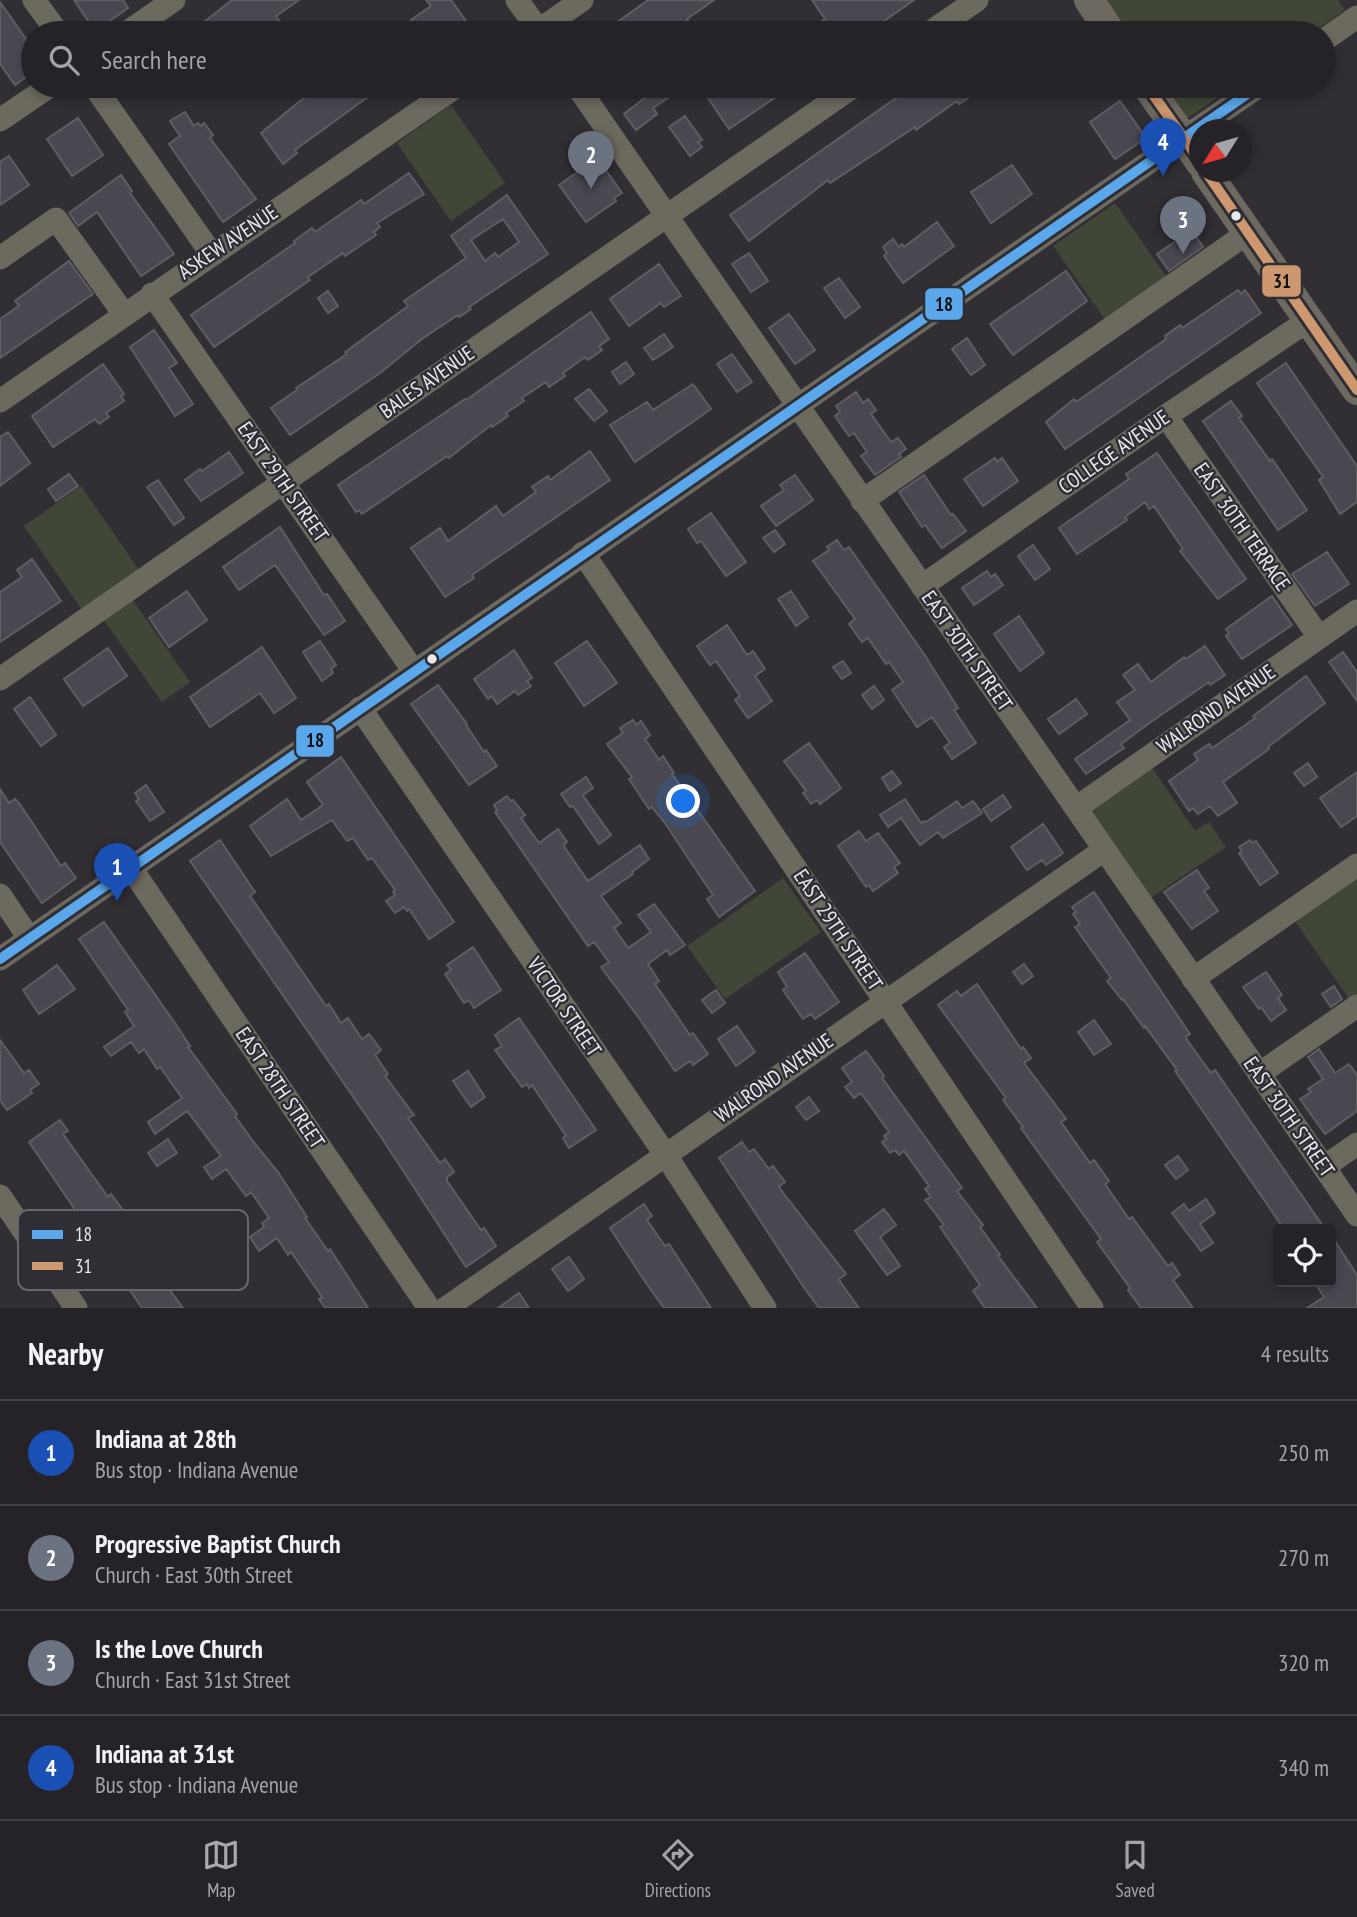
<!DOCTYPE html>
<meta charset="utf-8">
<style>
:root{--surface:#252327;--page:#2d2b2f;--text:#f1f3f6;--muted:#a3a4a7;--line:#424044;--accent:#a9a8ad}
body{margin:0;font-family:"PT Sans Narrow",sans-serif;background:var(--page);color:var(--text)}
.controls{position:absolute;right:21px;bottom:21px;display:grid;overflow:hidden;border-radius:7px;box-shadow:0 4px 10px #0003}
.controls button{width:63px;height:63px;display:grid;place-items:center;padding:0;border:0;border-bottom:2px solid var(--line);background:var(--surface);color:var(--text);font:35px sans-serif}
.compass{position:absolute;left:1189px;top:119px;width:63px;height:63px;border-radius:50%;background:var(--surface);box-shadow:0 4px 10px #0003;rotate:233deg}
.you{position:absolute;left:684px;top:802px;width:24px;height:24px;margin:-18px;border:5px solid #fff;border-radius:50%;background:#1a73e8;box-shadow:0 0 0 10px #1a73e833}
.badge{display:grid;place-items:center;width:46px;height:46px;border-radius:50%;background:var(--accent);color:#fff;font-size:23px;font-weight:700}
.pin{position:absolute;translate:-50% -58px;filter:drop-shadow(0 2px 4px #0008)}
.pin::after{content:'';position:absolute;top:37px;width:24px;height:21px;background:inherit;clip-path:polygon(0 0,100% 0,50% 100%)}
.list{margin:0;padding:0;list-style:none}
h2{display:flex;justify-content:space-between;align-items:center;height:91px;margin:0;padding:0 28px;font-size:30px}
h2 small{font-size:23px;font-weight:400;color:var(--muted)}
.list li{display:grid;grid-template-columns:46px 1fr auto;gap:21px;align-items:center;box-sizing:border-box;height:105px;padding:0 28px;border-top:2px solid var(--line)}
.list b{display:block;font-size:26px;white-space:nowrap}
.list p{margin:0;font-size:23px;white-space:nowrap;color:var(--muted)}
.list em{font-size:23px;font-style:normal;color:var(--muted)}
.icon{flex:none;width:38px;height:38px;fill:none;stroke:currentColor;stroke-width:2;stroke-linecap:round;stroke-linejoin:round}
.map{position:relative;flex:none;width:1357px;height:1308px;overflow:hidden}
.search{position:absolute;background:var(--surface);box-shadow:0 4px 10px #0003;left:21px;right:21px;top:21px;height:77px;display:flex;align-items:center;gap:18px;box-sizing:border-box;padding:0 24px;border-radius:38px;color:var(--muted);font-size:26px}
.sheet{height:511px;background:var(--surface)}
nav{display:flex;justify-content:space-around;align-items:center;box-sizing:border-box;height:98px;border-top:2px solid var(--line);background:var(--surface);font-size:19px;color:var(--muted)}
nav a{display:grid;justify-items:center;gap:4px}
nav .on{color:var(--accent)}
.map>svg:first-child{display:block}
.green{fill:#404738}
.building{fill:#494750;stroke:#5f5d61;stroke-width:2;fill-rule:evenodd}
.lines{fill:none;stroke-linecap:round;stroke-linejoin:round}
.minor{stroke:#6c695f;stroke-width:23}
.major{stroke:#6d6960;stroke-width:30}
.bus-1-casing{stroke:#302e35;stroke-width:16}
.bus-2-casing{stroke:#302e35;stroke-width:16}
.bus-1{stroke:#5aa8eb;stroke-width:10}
.bus-2{stroke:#cd976f;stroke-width:10}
.bus-dot{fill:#eae9ee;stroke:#302e35;stroke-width:2.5}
.labels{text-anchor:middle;stroke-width:5;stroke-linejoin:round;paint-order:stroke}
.street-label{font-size:21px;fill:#eae9ee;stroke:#302e35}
.key{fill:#302e35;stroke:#68666c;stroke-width:2}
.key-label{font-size:19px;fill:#eae9ee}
.line-badge{stroke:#302e35;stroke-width:2.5}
.pale-badge-label{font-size:19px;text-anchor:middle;font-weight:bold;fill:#111}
</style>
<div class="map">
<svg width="1357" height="1308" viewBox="0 0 1357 1308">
<rect width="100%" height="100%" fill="#312f34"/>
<!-- green -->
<path class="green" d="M1103,0H1338L1345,10L1312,33H1126Z
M1163,86H1235L1186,119Z
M451,105L505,183L451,221L397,143Z
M1115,203L1170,282L1109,325L1053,246Z
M81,486L139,570L82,610L24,526Z
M132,599L190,682L162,702L103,619Z
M1151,766L1195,831L1209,822L1226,847L1149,899L1091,814V807Z
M1357,876V1000L1352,1003L1294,920Z
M783,878L821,932L725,999L687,946Z"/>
<!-- building -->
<path class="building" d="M74,0H123L128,8L95,31Z
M232,0H299L276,16L281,23L267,33L260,25L248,33H190Z
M426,0H451L471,28L463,33H416L410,25L413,23L411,20L431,6Z
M648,0H714L687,19L689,22L672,33H602Z
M812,0H914L867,33H805L825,19Z
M0,2L33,49V72L15,85L0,64Z
M327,86H383L295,150L297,153L283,164L261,133L300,101L317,89L319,91Z
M660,86H669L674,94L653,108L657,114L636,130L624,114Z
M731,86H792L729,129L708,98Z
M913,86H968L974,94L959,104L957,101L916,130L915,127L830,183L828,180L749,241L730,215Z
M1120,101L1146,138L1115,159L1090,122Z
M185,112L194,126L198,123L201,126L204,123L213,135L210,138L256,199L223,222L169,144L180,136L170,121Z
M685,116L702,140L698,142L702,147L690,156L669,127Z
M78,118L103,155L72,176L47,139Z
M9,156L29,185L0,205V162Z
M597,158L622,193L614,198L616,201L586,222L559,185Z
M1012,165L1032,194L991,223L971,192Z
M409,173L424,194L377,223L380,227L374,232L376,235L345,256L343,253L308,277L310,280L214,347L191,315L295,243L294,241L312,228L315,232L361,200L364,204Z
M121,175L132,191L130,193L174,254L141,276L97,212L78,226L69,213Z
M507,195L548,254L469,307L471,309L459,317L458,315L422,339L380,373L290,435L271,408L297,390L296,388L347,354L345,352L408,306L404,301L466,258L451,236ZM503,219L519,242L498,257L495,253L485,261L471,240Z
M937,222L954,246L903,283L884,256L887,253L883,247L893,239L899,247L902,244L904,247Z
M1192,230L1203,247L1169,271L1157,254Z
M749,253L768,281L751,292L732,264Z
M69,261L93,294L0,358V319L19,306L15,301Z
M659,264L681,296L664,307L661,303L629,326L610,299Z
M1066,271L1087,301L1013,355L990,324Z
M839,278L860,307L845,318L824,288Z
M1238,290L1241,294L1245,290L1261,313L1065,449L1046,422L1074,399L1076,402L1166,339L1165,336L1180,325L1182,328Z
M328,291L338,306L328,313L318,298Z
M591,312L609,339L599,346L602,350L588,360L585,357L563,373L565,376L549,387L546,382L522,398L524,401L506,413L508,416L492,427L491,425L449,458L447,456L362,514L359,510L356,512L338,485L465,399L466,400Z
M789,314L815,350L795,364L769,328Z
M154,330L177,363L169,368L193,404L175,416L130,347Z
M664,334L673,347L653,360L644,348Z
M967,338L985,365L971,375L952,349Z
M732,354L752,382L737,392L717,364Z
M626,362L634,374L620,384L612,372Z
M1286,363L1357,466V502L1340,514L1319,480L1323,477L1257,383Z
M103,364L124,394L121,396L124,401L106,413L109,417L99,424L95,419L53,447L32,416Z
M693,384L711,409L635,462L610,425L647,402L653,410Z
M589,389L607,411L594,421L575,399Z
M856,392L863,403L868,399L876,410L871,414L891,442L898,438L906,449L899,454L901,457L875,475L861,456L867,452L854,433L849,436L835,416L840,412L836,406Z
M1231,401L1242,416L1239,418L1270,461L1272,459L1307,510L1278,530L1203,421Z
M8,432L30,463L0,486V437Z
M590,451L610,480L472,575L474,578L445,597L411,548L440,528L448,541L496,506L503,516L536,492L532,487L548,476L550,480Z
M229,452L243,473L201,501L185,480L200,469L202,471Z
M1157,453L1246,579L1218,599L1180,551L1183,549L1154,506L1149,509L1145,502L1125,517L1127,520L1077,554L1059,528L1129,479L1126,474Z
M995,458L997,462L1002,458L1018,481L983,506L964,479Z
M69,474L78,486L56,501L48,489Z
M795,475L813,500L776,526L761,506L784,490L780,485Z
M924,475L951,515L953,514L966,531L942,548L925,525L922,527L899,492Z
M158,480L184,518L174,525L147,487Z
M711,513L746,562L726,576L701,541L697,543L688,529Z
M280,527L324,595L327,594L345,621L324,635L275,565L239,590L223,567Z
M775,530L785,544L774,552L763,538Z
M837,540L844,550L849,547L924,654L958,708L954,710L976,743L952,759L944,747L950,743L932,717L917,727L892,690L903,682L889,662L886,664L868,638L862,642L849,624L855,619L813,561L829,550L827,547Z
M1033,545L1050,569L1035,580L1018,556Z
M1327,552L1349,584L1315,606L1292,574Z
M32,559L61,601L0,642V592L22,577L17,570Z
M987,571L991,577L995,574L1003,585L974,605L962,588Z
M187,591L207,620L169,647L149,618Z
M791,591L808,617L796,626L778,599Z
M1272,596L1292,625L1242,659L1226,636L1229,634L1226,629Z
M1019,616L1044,653L1020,671L994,634Z
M727,625L747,655L753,651L765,669L755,676L772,701L748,718L735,700L740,696L716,661L710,665L697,646Z
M320,641L336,665L331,669L333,673L322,681L303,652Z
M587,641L617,683L584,706L555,663Z
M1205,646L1225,675L1210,685L1209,682L1155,719L1121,744L1124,748L1086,774L1075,759L1130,720L1117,702L1135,690L1123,675L1138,664L1151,682L1184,657L1186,659Z
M262,647L296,698L274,713L260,693L210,727L190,697Z
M108,648L127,676L83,706L64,679Z
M514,650L532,678L527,681L531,686L518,695L515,691L497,704L492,696L488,699L474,679Z
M1343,652L1357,672V701L1329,662Z
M843,661L851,673L842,679L833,667Z
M1306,676L1325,703L1268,747L1269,749L1223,782L1237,803L1218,816L1210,806L1198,814L1193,808L1189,811L1169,781L1198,760L1194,754L1209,744L1212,748L1241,728L1255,718L1253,716Z
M438,685L467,724L466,725L484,752L486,750L497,766L469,785L411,704Z
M874,686L884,700L872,709L862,695Z
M30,697L56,735L41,746L14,709Z
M1076,699L1087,714L1059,734L1048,719Z
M633,720L636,725L641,721L650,735L645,739L659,760L663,756L674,773L672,774L755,891L719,917L707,899L713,895L692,864L667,826L652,807L649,809L629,779L632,777L607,744L623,733L620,728Z
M809,743L841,788L820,804L817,800L811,804L803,793L806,791L784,761Z
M341,757L454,922L429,939L409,909L407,911L404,907L395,913L386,901L395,895L393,892L395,890L372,858L368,860L353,838L347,841L332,820L271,856L250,826L287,799L301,820L323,805L307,782Z
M1308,763L1317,777L1304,786L1294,773Z
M892,771L901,783L890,791L882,778Z
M1357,772V816L1341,827L1320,798Z
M586,777L593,788L583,795L584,797L611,835L599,844L573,806L570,807L561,794Z
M146,785L164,812L150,821L136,801L139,799L135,793Z
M0,789L9,803L15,799L19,803L61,866L65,863L76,878L42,903L0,842Z
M1003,795L1011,807L991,821L983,809Z
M507,796L511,801L513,800L525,815L521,818L539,843L558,829L567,842L564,844L565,848L588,881L640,845L649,859L632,872L633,874L601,896L621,923L614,928L628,948L651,932L638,915L654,904L685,945L670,955L667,950L648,964L659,981L655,984L690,1035L693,1033L708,1054L693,1065L690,1061L675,1071L639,1018L601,967L609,962L594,942L588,946L495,812L497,810L494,805Z
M905,799L921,823L925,821L926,822L957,801L962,808L973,801L982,813L943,838L938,832L920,845L901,818L888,827L880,815Z
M1043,824L1063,853L1046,865L1042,860L1027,870L1011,847Z
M859,831L866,841L878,833L900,863L894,867L898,873L873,891L869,885L866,887L838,846Z
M220,840L255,892L250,896L326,1006L329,1004L341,1023L348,1018L362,1039L369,1034L381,1050L375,1055L388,1074L385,1076L414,1115L408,1118L440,1163L445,1159L454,1172L447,1177V1181L481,1230L484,1228L496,1246L466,1267L381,1137L190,861Z
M1250,840L1252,843L1256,841L1278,873L1260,885L1239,853L1242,851L1239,847Z
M1197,870L1209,888L1204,891L1218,911L1192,929L1164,892Z
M1094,892L1190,1034L1186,1036L1187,1040L1211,1073L1215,1070L1325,1229H1284L1175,1071L1177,1070L1145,1026L1144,1028L1123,999L1122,1000L1107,981L1111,978L1075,927L1080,924L1073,914L1076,912L1072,907Z
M104,922L177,1026L190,1046L188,1047L237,1114L235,1116L252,1140L278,1172L307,1217L305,1218L328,1251L330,1249L368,1308H325L319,1299L322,1297L291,1252L288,1255L277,1238L259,1251L250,1237L264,1227L262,1223L269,1218L251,1192L246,1196L226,1169L212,1179L204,1167L221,1156L187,1111L155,1134L148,1122L182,1098L160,1067L157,1069L144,1049L139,1053L131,1042L111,1056L104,1047L134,1026L125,1012L128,1010L79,939Z
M473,947L501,990L474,1008L469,1000L464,1003L445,974L451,970L447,965Z
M805,953L839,1002L815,1019L811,1014L803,1019L783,990L787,987L778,972Z
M1024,964L1033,976L1022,984L1013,972Z
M57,965L75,989L39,1014L23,990Z
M1266,972L1282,995L1278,998L1286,1010L1271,1021L1261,1007L1259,1009L1243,987Z
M977,984L1021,1049L1023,1047L1031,1058L1024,1063L1066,1119L1061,1122L1090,1163L1094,1160L1109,1181L1105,1184L1129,1219L1132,1217L1168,1266L1172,1263L1180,1275L1173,1280L1193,1308H1141L1128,1290L1130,1288L1097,1242L1101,1239L1021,1128L1023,1127L1003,1100L1006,1098L938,1005L957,991L961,996Z
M1334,986L1342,999L1331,1007L1322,994Z
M716,990L725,1003L712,1013L702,1000Z
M519,1018L596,1130L569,1148L563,1138L566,1136L532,1085L529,1088L527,1084L522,1087L495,1050L502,1046L495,1035Z
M1094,1020L1111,1044L1094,1055L1078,1032Z
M737,1026L755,1052L736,1066L718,1039Z
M0,1040L24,1073L29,1070L39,1084L30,1090L32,1093L7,1110L0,1100Z
M1319,1049L1335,1073L1349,1064L1357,1075V1111L1325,1134L1300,1099L1311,1092L1308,1089L1323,1079L1308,1057Z
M866,1051L884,1076L882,1078L962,1188L957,1191L983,1225L980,1227L1000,1255L998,1256L1037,1308H985L973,1291L980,1285L940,1227L944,1225L925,1200L931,1197L925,1189L929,1186L904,1151L899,1155L895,1150L890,1153L882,1142L887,1139L884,1136L889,1132L861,1093L854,1098L845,1087L852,1082L842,1068Z
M468,1071L485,1097L471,1107L453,1081Z
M809,1097L819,1111L806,1120L796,1107Z
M60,1120L68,1131L63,1134L108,1197L111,1194L123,1210L118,1213L153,1259L149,1262L183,1308H142L29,1142Z
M168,1139L177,1153L157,1166L148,1153Z
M742,1142L749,1152L754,1149L769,1169L773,1166L785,1182L779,1186L781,1190L846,1274L839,1279L841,1283L859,1308H819L805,1289L719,1158Z
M1178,1156L1188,1170L1176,1179L1165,1165Z
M1206,1199L1215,1213L1200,1224L1213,1243L1201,1251L1172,1213L1184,1204L1189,1211Z
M644,1204L652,1216L647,1220L665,1246L669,1244L711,1308H664L646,1283L610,1228Z
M884,1209L896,1225L880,1237L900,1266L887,1275L855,1231Z
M1331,1235L1357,1275V1308H1307L1324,1297L1314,1282H1331Z
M569,1257L584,1279L568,1291L552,1269Z
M519,1293L529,1308H498Z"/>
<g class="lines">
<!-- minor -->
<path class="minor" d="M34,0L58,33
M517,0L541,33
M126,33L174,0
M535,33L582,0
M929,33L977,0
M1324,40L1357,17
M94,86L211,253
M577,86L1357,1215
M0,120L50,86
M0,258L56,219L124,314
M152,294L413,670
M0,401L457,86
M1166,416L1319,637
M862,501L1249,232
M583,553L1092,1308
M922,586L1166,416L1309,320
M0,679L854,86
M360,708L665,1154L765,1308
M1076,808L1357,611
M131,868L429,1308
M0,895L29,938
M0,959L1259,86
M1193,979L1357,865
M1259,1074L1357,1006
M1324,1167L1357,1144
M0,1196L76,1308
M446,1308L1104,850"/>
<!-- major -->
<path class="major" d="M1089,0L1111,33
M1147,86L1200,162
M1206,172L1357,390"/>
<!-- bus-1 casing -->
<g class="bus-1-casing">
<path id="bus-1" d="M0,959L1259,86"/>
</g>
<!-- bus-2 casing -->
<g class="bus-2-casing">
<path id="bus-2" d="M1147,86L1200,161
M1206,172L1357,390"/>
</g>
<!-- bus-1 -->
<use href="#bus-1" class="bus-1"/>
<!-- bus-2 -->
<use href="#bus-2" class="bus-2"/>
</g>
<!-- markers -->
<g class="bus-dot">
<circle cx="1236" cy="216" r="6"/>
<circle cx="432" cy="659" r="6"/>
</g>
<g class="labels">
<!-- street labels -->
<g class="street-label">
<text transform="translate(228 242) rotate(-34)" y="7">ASKEW AVENUE</text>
<text transform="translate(427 382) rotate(-35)" y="7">BALES AVENUE</text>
<text transform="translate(1114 452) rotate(-35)" y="7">COLLEGE AVENUE</text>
<text transform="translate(283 482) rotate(55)" y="7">EAST 29TH STREET</text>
<text transform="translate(1242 527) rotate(55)" y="7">EAST 30TH TERRACE</text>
<text transform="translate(967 651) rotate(55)" y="7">EAST 30TH STREET</text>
<text transform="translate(1216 709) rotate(-35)" y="7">WALROND AVENUE</text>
<text transform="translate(838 930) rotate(56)" y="7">EAST 29TH STREET</text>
<text transform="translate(564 1007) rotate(56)" y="7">VICTOR STREET</text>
<text transform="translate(774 1078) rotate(-35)" y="7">WALROND AVENUE</text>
<text transform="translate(280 1088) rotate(56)" y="7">EAST 28TH STREET</text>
<text transform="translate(1289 1117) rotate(55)" y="7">EAST 30TH STREET</text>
</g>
</g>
<!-- legend -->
<rect x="18" y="1210" width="230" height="80" rx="10" class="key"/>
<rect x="32" y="1230" width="31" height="9" fill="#5aa8eb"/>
<rect x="32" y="1262" width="31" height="8" fill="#cd976f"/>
<g class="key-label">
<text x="75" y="1241">18</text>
<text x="75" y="1273">31</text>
</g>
<g class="line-badge">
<rect x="1261" y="264" width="41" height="34" rx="7" fill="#cd976f"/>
<rect x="924" y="287" width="40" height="34" rx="7" fill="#5aa8eb"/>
<rect x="295" y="724" width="40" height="34" rx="7" fill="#5aa8eb"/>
</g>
<g class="pale-badge-label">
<text x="1282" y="288">31</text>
<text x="944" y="311">18</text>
<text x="315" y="747">18</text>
</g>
</svg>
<div class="controls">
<button><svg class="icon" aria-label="locate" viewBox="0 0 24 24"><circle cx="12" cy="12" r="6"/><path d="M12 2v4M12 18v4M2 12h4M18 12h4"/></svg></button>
</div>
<svg class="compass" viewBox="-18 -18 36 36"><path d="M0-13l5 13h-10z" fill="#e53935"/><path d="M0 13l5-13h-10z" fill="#a3a4a7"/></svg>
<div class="you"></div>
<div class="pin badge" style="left:117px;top:901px;background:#1a4fb4">1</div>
<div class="pin badge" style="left:591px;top:189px;background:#6b7280">2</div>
<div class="pin badge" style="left:1183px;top:254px;background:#6b7280">3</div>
<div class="pin badge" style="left:1163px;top:176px;background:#1a4fb4">4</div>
<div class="search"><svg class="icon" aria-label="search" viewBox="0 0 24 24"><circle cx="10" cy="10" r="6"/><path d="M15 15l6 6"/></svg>Search here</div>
</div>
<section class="sheet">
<h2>Nearby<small>4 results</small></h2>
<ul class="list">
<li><span class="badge" style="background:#1a4fb4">1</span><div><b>Indiana at 28th</b><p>Bus stop · Indiana Avenue</p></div><em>250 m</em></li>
<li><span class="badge" style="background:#6b7280">2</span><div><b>Progressive Baptist Church</b><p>Church · East 30th Street</p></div><em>270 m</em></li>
<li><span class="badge" style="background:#6b7280">3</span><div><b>Is the Love Church</b><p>Church · East 31st Street</p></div><em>320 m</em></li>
<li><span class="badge" style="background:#1a4fb4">4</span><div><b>Indiana at 31st</b><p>Bus stop · Indiana Avenue</p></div><em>340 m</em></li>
</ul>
</section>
<nav>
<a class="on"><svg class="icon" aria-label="map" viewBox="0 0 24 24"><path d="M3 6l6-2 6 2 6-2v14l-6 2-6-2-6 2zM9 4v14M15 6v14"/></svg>Map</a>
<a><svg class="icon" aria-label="directions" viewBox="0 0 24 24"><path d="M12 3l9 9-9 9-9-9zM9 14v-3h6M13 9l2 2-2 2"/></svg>Directions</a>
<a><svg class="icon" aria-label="saved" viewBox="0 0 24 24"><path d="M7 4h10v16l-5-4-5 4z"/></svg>Saved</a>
</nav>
